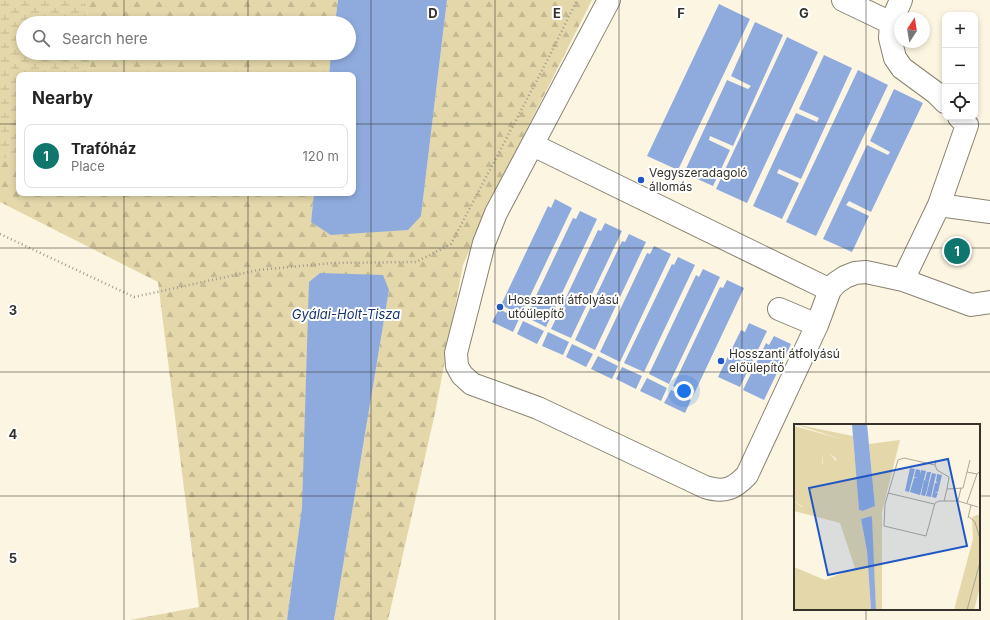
<!DOCTYPE html>
<meta charset="utf-8">
<style>
:root{--surface:#fff;--page:#f6f6f6;--text:#222;--muted:#767676;--line:#e0e0e0;--accent:#0f766e}
body{margin:0;font-family:Inter,sans-serif;background:var(--page);color:var(--text)}
.controls{position:absolute;right:12px;top:12px;display:grid;overflow:hidden;border-radius:8px;box-shadow:0 2px 6px #0003}
.controls button{width:36px;height:36px;display:grid;place-items:center;padding:0;border:0;border-bottom:1px solid var(--line);background:var(--surface);color:var(--text);font:20px sans-serif}
.compass{position:absolute;left:894px;top:12px;width:36px;height:36px;border-radius:50%;background:var(--surface);box-shadow:0 2px 6px #0003;rotate:12deg}
.you{position:absolute;left:684px;top:391px;width:14px;height:14px;margin:-10px;border:3px solid #fff;border-radius:50%;background:#1a73e8;box-shadow:0 0 0 6px #1a73e833}
.badge{display:grid;place-items:center;width:26px;height:26px;border-radius:50%;background:var(--accent);color:#fff;font-size:13px;font-weight:700}
.pin{position:absolute;translate:-50% -50%;border:2px solid #fff;box-shadow:0 1px 4px #0006}
.list{margin:0;padding:0;list-style:none}
h2{display:flex;justify-content:space-between;align-items:center;height:52px;margin:0;padding:0 16px;font-size:17px}
h2 small{font-size:13px;font-weight:400;color:var(--muted)}
.list li{display:grid;grid-template-columns:26px 1fr auto;gap:12px;align-items:center;box-sizing:border-box;height:64px;margin:0 8px 8px;padding:0 8px;border:1px solid var(--line);border-radius:8px}
.list b{display:block;font-size:15px;white-space:nowrap}
.list p{margin:0;font-size:13px;white-space:nowrap;color:var(--muted)}
.list em{font-size:13px;font-style:normal;color:var(--muted)}
.icon{flex:none;width:22px;height:22px;fill:none;stroke:currentColor;stroke-width:2;stroke-linecap:round;stroke-linejoin:round}
.map{position:relative;flex:none;width:990px;height:620px;overflow:hidden}
.search{position:absolute;background:var(--surface);box-shadow:0 2px 6px #0003;left:16px;top:16px;width:340px;height:44px;display:flex;align-items:center;gap:10px;box-sizing:border-box;padding:0 14px;border-radius:22px;color:var(--muted);font-size:15px}
.panel{position:absolute;background:var(--surface);box-shadow:0 2px 6px #0003;left:16px;top:72px;width:340px;height:124px;border-radius:8px}
.map>svg:first-child{display:block}
.forest{fill:url(#forest-firs)}
.wetland{fill:url(#wetland-marsh)}
.water{fill:#8fabde}
.lines{fill:none;stroke-linecap:round;stroke-linejoin:round}
.minor-casing{stroke:#888371;stroke-width:24}
.path{stroke:#a09c8e;stroke-width:2.5;stroke-dasharray:1 3;stroke-linecap:butt}
.minor{stroke:#fff;stroke-width:22}
.grid{fill:none;stroke:#34322a;stroke-width:1;stroke-opacity:0.55}
.poi-dot{fill:#2157c4;stroke:#fff;stroke-width:1.5}
.labels{text-anchor:middle;stroke-width:4;stroke-linejoin:round;paint-order:stroke}
.poi-label{font-size:12px;fill:#34322a;stroke:#fff;text-anchor:start}
.water-label{font-size:13px;font-style:italic;fill:#163572;stroke:#fff}
.inset-road{fill:none;stroke:#aba798;stroke-width:1}
.view{fill:#2157c4;fill-opacity:0.15;stroke:#2157c4;stroke-width:2}
.inset-edge{fill:none;stroke:#34322a;stroke-width:2}
.grid-label{font-size:13px;text-anchor:middle;font-weight:bold;fill:#34322a;stroke:#fff;stroke-width:4;stroke-linejoin:round;paint-order:stroke}
</style>
<div class="map">
<svg width="990" height="620" viewBox="0 0 990 620">
<defs>
<pattern id="forest-firs" width="22" height="20" patternUnits="userSpaceOnUse"><rect width="22" height="20" fill="#e4d7aa"/><path d="M5 1l3.5 6h-7zM16 11l3.5 6h-7z" fill="#c4b992"/></pattern>
<pattern id="wetland-marsh" width="20" height="14" patternUnits="userSpaceOnUse"><rect width="20" height="14" fill="#e4d7aa"/><path d="M1 5h8M5 5V1M11 12h8M15 12V8" fill="none" stroke="#c4b992"/></pattern>
</defs>
<rect width="100%" height="100%" fill="#fbf5e1"/>
<!-- forest -->
<path class="forest" d="M83,0H338L335,23H88L87,8Z
M447,0H592L497,188L463,265L435,413L388,620H334L389,290L302,507L287,620H130L199,607L158,282L0,202V158H19V193H314L311,222L421,216Z
M89,53H331L329,75H90Z"/>
<!-- wetland -->
<path class="wetland" d="M0,0H83L87,8L88,23H23V53H89L90,75H19V158H0Z"/>
<!-- water -->
<path class="water" d="M338,0H447L421,216L408,230L331,235L311,222L314,193H353V75H329L331,53H349V23H335Z
M719,4L750,19L678,170L647,156Z
M755,22L783,35L733,146L710,136L709,140L730,150L713,186L684,173L727,80L748,89L751,86L731,76Z
M787,37L818,52L747,203L716,189Z
M824,55L852,68L801,179L779,169L777,173L799,183L782,219L753,206L796,113L817,122L819,118L799,109Z
M858,70L888,85L816,236L786,222Z
M894,89L923,103L871,212L849,201L846,205L869,216L852,252L823,239L867,145L888,155L890,152L870,141Z
M555,199L572,208L521,315L501,305L548,206L551,208Z
M580,211L597,219L546,327L526,317L573,218L576,219Z
M605,223L622,231L571,338L551,329L598,230L601,231Z
M629,234L646,242L595,350L575,340L622,241L625,242Z
M654,246L671,254L620,362L600,352L647,253L650,254Z
M678,257L695,265L644,372L624,363L672,264L674,265Z
M703,269L720,277L669,384L649,374L696,275L699,277Z
M320,273L383,275L389,290L334,620H287L302,507L309,282Z
M727,280L744,288L693,396L673,386L720,287L723,288Z
M499,309L519,319L513,332L492,322Z
M523,321L544,331L537,344L517,334Z
M749,323L767,331L740,387L718,377L741,330L745,332Z
M548,332L569,342L563,355L542,346Z
M774,336L791,344L764,400L743,390L766,343L769,345Z
M572,344L593,354L586,367L566,357Z
M598,356L618,366L612,379L591,369Z
M622,367L642,376L636,389L616,379Z
M647,378L667,388L661,401L640,391Z
M671,390L691,400L685,413L664,403Z"/>
<g class="lines">
<!-- minor casing -->
<g class="minor-casing">
<path id="minor" d="M609,0L496,213L484,243L456,353L457,366L462,375L472,384L538,408L705,487C724,493 734,489 747,475L817,325L830,290L836,283L845,277L855,273L866,272L903,280L971,305L990,302
M843,0L891,23L901,0
M891,23L890,38L895,58L902,68L936,93L945,102
M533,145L830,290
M939,205L967,125L959,117
M903,280L939,205L990,212
M779,309L817,325"/>
</g>
<!-- path -->
<path class="path" d="M0,234L134,297L258,270L333,263L416,262L451,244L547,61L577,0"/>
<!-- minor -->
<use href="#minor" class="minor"/>
</g>
<!-- grid -->
<path class="grid" d="M124,0V23M248,0V23M371,0V620M495,0V620M619,0V620M742,0V620M866,0V425M124,53V75M248,53V75M0,124H19M353,124H990M124,193V620M248,193V620M0,248H990M0,372H990M0,496H795M979,496H990M866,609V620"/>
<!-- markers -->
<g class="poi-dot">
<circle cx="641" cy="180" r="4"/>
<circle cx="500" cy="307" r="4"/>
<circle cx="721" cy="361" r="4"/>
</g>
<g class="labels">
<!-- poi labels -->
<g class="poi-label">
<text x="649" y="177">Vegyszeradagoló<tspan x="649" dy="14">állomás</tspan></text>
<text x="508" y="304">Hosszanti átfolyású<tspan x="508" dy="14">utóülepítő</tspan></text>
<text x="729" y="358">Hosszanti átfolyású<tspan x="729" dy="14">előülepítő</tspan></text>
</g>
<!-- water labels -->
<g class="water-label">
<text x="346" y="319">Gyálai-Holt-Tisza</text>
</g>
</g>
<!-- overview -->
<g transform="translate(794 424)">
<rect width="186" height="186" fill="#fbf5e1"/>
<path d="M186,90V163L180,186H160L179,115L178,93Z" fill="#e4d7aa"/>
<path d="M0,0L59,12L65,86L69,87L81,82L75,20L106,16L88,88V186H82L77,92L67,95L73,127L77,186H0V143L31,156L61,144L46,99L0,87V77L8,83L23,57L29,38V29H35L42,37L47,15Z" fill="#e4d7aa"/>
<path d="M0,2L47,15L45,37L35,29H29L27,52L23,57L28,63L32,81L23,86L16,87L0,77Z" fill="#e4d7aa"/>
<path d="M58,0H73L81,82L69,87L65,86ZM116,44L121,45L115,68L111,67ZM122,45L126,46V50L127,46L132,47L126,71L116,68L120,54H123L120,53ZM133,48H137L133,66L129,65L133,66L131,72L127,71L130,56L134,57L131,56ZM138,49L142,50L137,73L132,72ZM143,50L148,51L144,68H140L144,69L142,74L138,73L141,59H144L142,58ZM77,92L78,94L82,186H77L73,127L67,95Z" fill="#8fabde"/>
<path class="inset-road" d="M142,36L141,41L110,34L104,36L91,80L90,102L132,112L141,79L145,77H164M176,36L173,48L183,50L186,47M141,41L143,46L155,53L153,65M167,64L164,77L184,83M94,69L140,80M150,77L153,65L169,64L173,48M173,79L183,50M174,92L181,98L186,115M174,94L177,81M173,186L186,138"/>
<path class="view" d="M154,35L173,122L34,151L15,64Z"/>
<rect width="186" height="186" class="inset-edge"/>
</g>
<g class="grid-label">
<text x="433" y="18">D</text>
<text x="557" y="18">E</text>
<text x="681" y="18">F</text>
<text x="804" y="18">G</text>
<text x="13" y="315">3</text>
<text x="13" y="439">4</text>
<text x="13" y="563">5</text>
</g>
</svg>
<div class="controls">
<button>+</button>
<button>−</button>
<button><svg class="icon" aria-label="locate" viewBox="0 0 24 24"><circle cx="12" cy="12" r="6"/><path d="M12 2v4M12 18v4M2 12h4M18 12h4"/></svg></button>
</div>
<svg class="compass" viewBox="-18 -18 36 36"><path d="M0-13l5 13h-10z" fill="#e53935"/><path d="M0 13l5-13h-10z" fill="#767676"/></svg>
<div class="you"></div>
<div class="pin badge" style="left:957px;top:251px">1</div>
<div class="search"><svg class="icon" aria-label="search" viewBox="0 0 24 24"><circle cx="10" cy="10" r="6"/><path d="M15 15l6 6"/></svg>Search here</div>
<section class="panel">
<h2>Nearby<small></small></h2>
<ul class="list">
<li><span class="badge">1</span><div><b>Trafóház</b><p>Place</p></div><em>120 m</em></li>
</ul>
</section>
</div>
